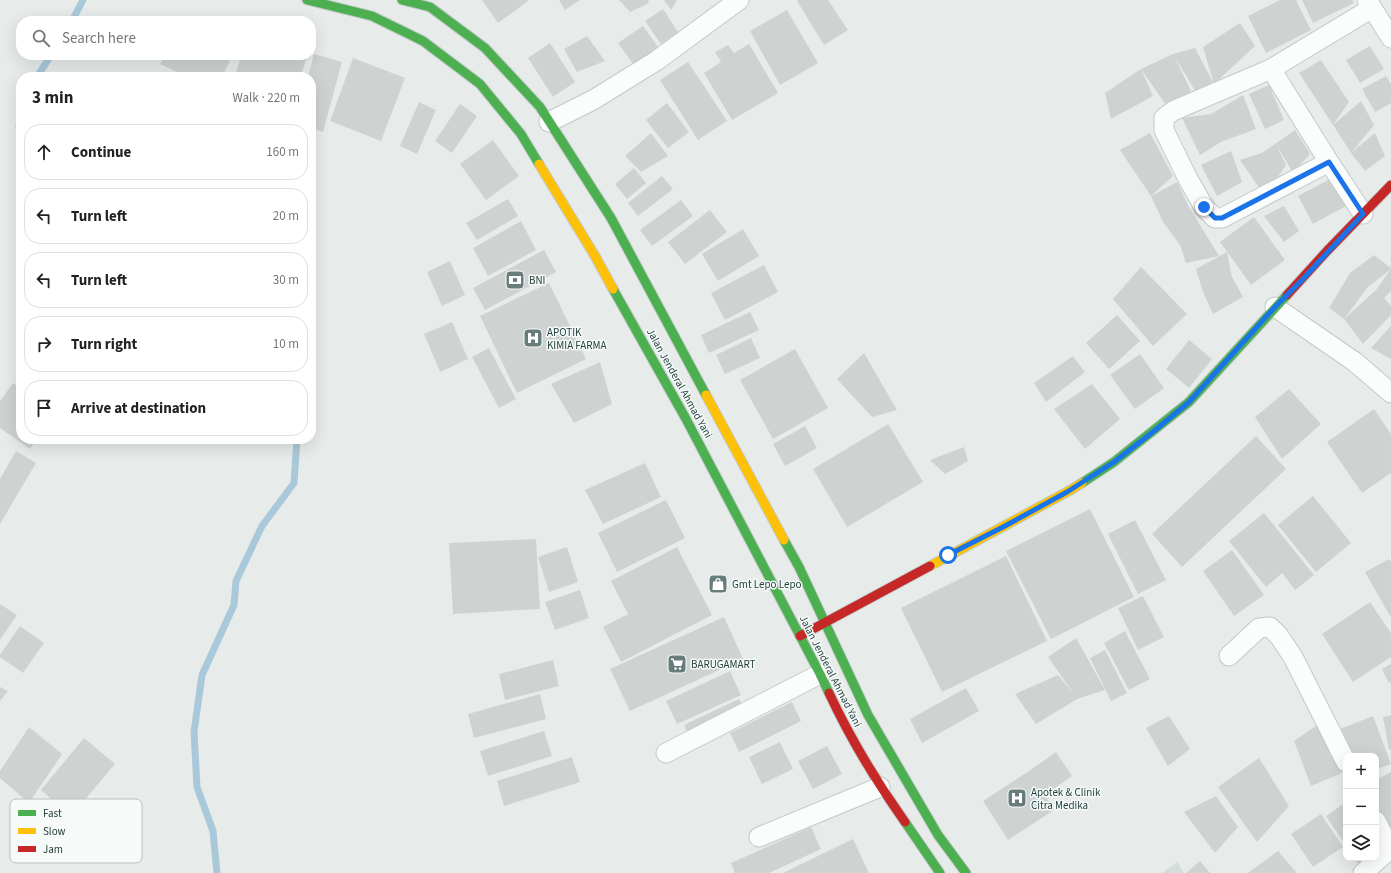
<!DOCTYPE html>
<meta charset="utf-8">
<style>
:root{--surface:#fff;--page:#f6f6f6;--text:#222;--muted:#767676;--line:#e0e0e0}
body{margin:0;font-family:"Source Sans 3",sans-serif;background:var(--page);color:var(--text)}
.controls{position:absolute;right:12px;bottom:12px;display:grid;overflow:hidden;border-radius:8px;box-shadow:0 4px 16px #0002}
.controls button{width:36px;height:36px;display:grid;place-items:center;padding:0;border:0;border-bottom:1px solid var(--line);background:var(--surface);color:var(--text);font:20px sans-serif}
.stop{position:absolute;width:12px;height:12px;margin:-9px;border:3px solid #1a73e8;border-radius:50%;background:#fff}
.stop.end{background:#1a73e8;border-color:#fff;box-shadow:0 1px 4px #0008}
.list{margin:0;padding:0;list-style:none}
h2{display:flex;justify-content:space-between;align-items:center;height:52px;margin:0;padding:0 16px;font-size:17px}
h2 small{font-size:13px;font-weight:400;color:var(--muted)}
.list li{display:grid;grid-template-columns:26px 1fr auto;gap:12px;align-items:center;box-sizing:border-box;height:56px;margin:0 8px 8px;padding:0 8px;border:1px solid var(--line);border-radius:16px}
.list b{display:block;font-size:15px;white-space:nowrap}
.list em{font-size:13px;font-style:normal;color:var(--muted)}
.icon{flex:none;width:22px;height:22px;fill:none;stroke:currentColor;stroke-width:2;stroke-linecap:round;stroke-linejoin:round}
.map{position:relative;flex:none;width:1391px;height:873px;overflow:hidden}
.search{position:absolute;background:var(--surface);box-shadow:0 4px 16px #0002;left:16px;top:16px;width:300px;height:44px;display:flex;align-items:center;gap:10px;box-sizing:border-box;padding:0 14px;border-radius:16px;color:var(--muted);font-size:15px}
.panel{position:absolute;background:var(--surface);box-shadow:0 4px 16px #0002;left:16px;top:72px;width:300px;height:372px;border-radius:16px}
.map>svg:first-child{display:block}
.built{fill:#d5dddc}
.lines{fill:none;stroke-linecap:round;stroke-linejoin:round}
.stream{stroke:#a9c9da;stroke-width:7}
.building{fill:#ced3d2}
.street-casing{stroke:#c4c9c8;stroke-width:21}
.fast-casing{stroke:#c3cac9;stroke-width:11}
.slow-casing{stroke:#c3cac9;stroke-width:11}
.jam-casing{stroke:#c3cac9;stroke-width:11}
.street{stroke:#fbfcfc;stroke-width:19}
.fast{stroke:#4caf50;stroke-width:9}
.slow{stroke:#ffc107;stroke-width:9}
.jam{stroke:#c62828;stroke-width:9}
.route{stroke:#1a73e8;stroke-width:5}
.labels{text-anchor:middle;stroke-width:3;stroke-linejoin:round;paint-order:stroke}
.poi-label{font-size:11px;fill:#24413f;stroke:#f6fbf9;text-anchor:start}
.street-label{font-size:11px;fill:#24413f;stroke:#f6fbf9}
.key{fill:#f6fbf9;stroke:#b7c3c1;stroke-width:1}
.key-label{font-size:11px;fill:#24413f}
</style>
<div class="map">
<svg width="1391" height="873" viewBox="0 0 1391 873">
<rect width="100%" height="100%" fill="#e7eceb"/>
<!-- built -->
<path class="built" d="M1177,862L1184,873H1162Z"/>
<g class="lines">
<!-- stream -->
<path class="stream" d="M72,21L83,0
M37,77L51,55
M21,122L19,126L21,131
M217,873L213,831L197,787L194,732L202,675L234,605L236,581L262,526L294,483L297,439"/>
</g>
<!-- building -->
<path class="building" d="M482,0H527L528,1L498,23Z
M559,0H580L565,10Z
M619,0H648L649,3L630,12Z
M664,0H677L671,10Z
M799,0H828L848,30L824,45L797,1Z
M1280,0H1296L1311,30L1266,53L1248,16Z
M1302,0H1352L1354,3L1313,23Z
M663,9L678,32L661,44L645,21Z
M787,10L818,63L780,85L750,31Z
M1240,23L1255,46L1214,84L1199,97L1174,56L1191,91L1166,105L1141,69L1173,54L1195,48L1214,84L1203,47Z
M643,26L658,47L634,65L618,43Z
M587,36L605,61L577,72L564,49Z
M550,43L575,82L553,97L528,58Z
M749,44L778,93L732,120L704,73L721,62L715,52L728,45L734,53Z
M1370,46L1384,69L1360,83L1346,60Z
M314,54L342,62L323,132L311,128V77H308Z
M165,55H229L232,56L222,77H182L183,75L160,64Z
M241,55H307L301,77H235Z
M353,58L405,78L381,141L330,121Z
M1321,60L1349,102L1333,125L1361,101L1374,125L1351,153L1333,125L1299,73Z
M688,62L727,121L698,140L660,80Z
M1141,69L1153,96L1111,119L1105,93Z
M1386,76L1391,84V103L1375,112L1362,89Z
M1269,85L1284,120L1265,129L1249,94Z
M1243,95L1256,129L1221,142L1200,155L1182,118L1211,114Z
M419,102L436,110L417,154L400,146Z
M667,103L689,132L668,148L646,120Z
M460,104L477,116L452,153L435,141Z
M1295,130L1310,154L1293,173L1276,144L1286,165L1276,180L1260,189L1240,160L1262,153Z
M651,133L668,156L641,172L625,156Z
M1150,133L1173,176L1151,196L1177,182L1189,207L1219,256L1186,263L1180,245L1163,222L1151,196L1120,150Z
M1375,133L1385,156L1365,171L1351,153Z
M493,140L519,176L486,200L460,164Z
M1231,151L1242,182L1217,196L1201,165Z
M634,168L646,183L627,199L615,184Z
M662,176L673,189L638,216L628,203Z
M1330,179L1348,205L1313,224L1298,196Z
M508,199L518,216L477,240L466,223Z
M681,200L693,216L652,246L640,230Z
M1284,206L1299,231L1284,242L1264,216Z
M710,210L727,232L685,264L668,242Z
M1254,217L1285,260L1251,285L1220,242Z
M521,221L536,250L488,276L473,248Z
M743,229L759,256L718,281L702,254Z
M544,250L556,272L485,310L473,288Z
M1227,252L1232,277L1243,297L1213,314L1203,292L1196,269Z
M1374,255L1391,268V291L1384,298L1391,306V315L1363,344L1344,319L1376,290L1391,269L1368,287L1344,319L1329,308L1350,273Z
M450,261L465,295L442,306L427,272Z
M764,265L778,292L725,320L711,293Z
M1141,267L1187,314L1153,346L1113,299Z
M549,283L586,359L517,393L480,316Z
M750,312L759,330L709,353L701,335Z
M1117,315L1140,341L1109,369L1086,343Z
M452,322L468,359L440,372L424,334Z
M1391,326V359L1371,348Z
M751,338L760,358L725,374L716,355Z
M1189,340L1212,359L1189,388L1166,369Z
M489,348L516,399L499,408L472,357Z
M795,349L828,408L773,439L740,380Z
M864,353L897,410L872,417L837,379Z
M1140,354L1164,388L1135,409L1110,375Z
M1073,356L1085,372L1046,402L1034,383Z
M600,362L612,404L574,423L551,384Z
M13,383L21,389V439H37L30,449L0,428V401Z
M1092,384L1120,419L1085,449L1054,409Z
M1289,389L1321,424L1282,459L1255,417Z
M1374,409L1391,434V473L1362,493L1327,442Z
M888,424L923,482L847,527L813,469Z
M805,426L817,448L785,466L773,444Z
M1256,436L1286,469L1182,567L1152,534Z
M964,447L968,461L945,474L930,460Z
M16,451L36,463L0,524V479Z
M645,463L661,497L603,524L585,490Z
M1313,496L1351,543L1316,572L1278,525Z
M666,500L685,538L617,572L598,533Z
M1090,509L1134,597L1051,639L1006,551Z
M1264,513L1314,575L1295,590L1282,573L1266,587L1229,541Z
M1135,520L1166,580L1138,594L1108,534Z
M536,539L540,609L453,614L449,543Z
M567,547L578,582L549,592L538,557Z
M677,547L712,615L621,662L603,627L628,614L611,581Z
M1232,550L1264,595L1234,616L1203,571Z
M1006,556L1047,641L942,692L901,608Z
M1389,559L1391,562V615L1390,616L1365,572Z
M580,590L589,618L555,630L545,602Z
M1143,596L1164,637L1138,650L1118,608Z
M1370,602L1391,633V657L1353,682L1322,634Z
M0,604L17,615L0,640Z
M724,617L743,659L630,711L610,669Z
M20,626L44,643L23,673L0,657V655Z
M1125,631L1150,679L1129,690L1104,643Z
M1076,638L1105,690L1077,699L1036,724L1015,694L1058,675L1074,694L1048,657Z
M1105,650L1127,693L1111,701L1090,658Z
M553,660L559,686L505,700L499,674Z
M1391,664V682L1389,683L1382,669Z
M730,671L741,695L677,724L666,701Z
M0,687L8,691L0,701Z
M966,688L979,711L922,743L910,719Z
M540,694L546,719L474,738L468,714Z
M739,699L745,711L690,738L684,725Z
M792,702L801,721L739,752L730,733Z
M1391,715V749L1389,750L1383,717Z
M1169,716L1190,749L1168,766L1146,728Z
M1373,716L1391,764L1376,769V756H1350L1340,729Z
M1323,721L1342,773L1311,786L1294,741Z
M29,727L62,754L29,803L0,778V771Z
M544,731L552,756L488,776L480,751Z
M84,738L115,764L71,816L41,790Z
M780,742L793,769L762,784L749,757Z
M827,746L842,774L813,789L798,761Z
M1056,752L1072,776L1045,795L1054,810L1008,840L983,801L1029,771Z
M572,757L580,782L504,806L497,781Z
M1259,758L1289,806L1257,842L1218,787Z
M1391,772V833L1389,834L1376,811V780Z
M1216,796L1238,827L1215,853L1184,812Z
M1346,802V846L1326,816Z
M1321,814L1343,847L1313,867L1291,834Z
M811,827L821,849L769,873H735L731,863Z
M853,839L869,873H783Z
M1278,851L1297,873H1248Z
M1354,858H1374L1360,867Z
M1200,861L1210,873H1186Z"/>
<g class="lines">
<!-- street casing -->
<g class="street-casing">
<path id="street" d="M1367,0L1391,38
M1271,69L1372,8
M549,122L593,100L656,61L739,0
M1329,162L1222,218H1215L1204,207L1188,179L1164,130V118L1173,111L1196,101L1271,69L1329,162L1363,214
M1275,307L1355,362L1391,393
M1229,656L1259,628L1270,627L1279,636L1293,657L1346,762
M666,753L820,674
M1376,821L1390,849
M759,837L880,787
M1363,873L1391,848"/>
</g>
<!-- fast casing -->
<g class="fast-casing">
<path id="fast" d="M307,0L372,16L423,41L480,84L521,134L539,164
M402,0L430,7L485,48L540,107L611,218L706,395
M613,289L686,419L820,674L829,693
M1082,483L1114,462L1189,402L1287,295
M784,540L799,567L868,715L938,835L966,873
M905,822L940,873"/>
</g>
<!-- slow casing -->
<g class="slow-casing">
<path id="slow" d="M539,164L595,256L613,289
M706,395L784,540
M930,566L1067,492L1082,483"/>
</g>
<!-- jam casing -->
<g class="jam-casing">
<path id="jam" d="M1287,295L1327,251L1391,185
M800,636L930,566
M829,693C850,738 876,781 905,822"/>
</g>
<!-- street -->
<use href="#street" class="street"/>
<!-- fast -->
<use href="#fast" class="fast"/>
<!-- slow -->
<use href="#slow" class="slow"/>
<!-- jam -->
<use href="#jam" class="jam"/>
</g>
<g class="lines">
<!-- route -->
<path class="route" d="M948,555L1003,527L1067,492L1114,462L1154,431L1189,402L1275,307L1301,281L1363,214L1329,162L1222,218H1215L1204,207"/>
</g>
<!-- icons -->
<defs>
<g id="bank-square" transform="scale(1)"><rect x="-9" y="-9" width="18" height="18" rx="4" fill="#687d7b" stroke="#f6fbf9"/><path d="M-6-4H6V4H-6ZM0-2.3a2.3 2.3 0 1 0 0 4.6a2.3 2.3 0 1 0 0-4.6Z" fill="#fff"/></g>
<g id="hospital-square" transform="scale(1)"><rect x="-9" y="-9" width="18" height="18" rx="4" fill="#687d7b" stroke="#f6fbf9"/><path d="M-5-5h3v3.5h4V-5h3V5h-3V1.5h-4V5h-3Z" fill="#fff"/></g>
<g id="shop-square" transform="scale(1)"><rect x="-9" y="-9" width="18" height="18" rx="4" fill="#687d7b" stroke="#f6fbf9"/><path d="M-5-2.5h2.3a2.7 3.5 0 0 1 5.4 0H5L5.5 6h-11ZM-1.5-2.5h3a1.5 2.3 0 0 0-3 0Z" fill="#fff"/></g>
<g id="supermarket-square" transform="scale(1)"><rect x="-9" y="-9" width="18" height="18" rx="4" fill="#687d7b" stroke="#f6fbf9"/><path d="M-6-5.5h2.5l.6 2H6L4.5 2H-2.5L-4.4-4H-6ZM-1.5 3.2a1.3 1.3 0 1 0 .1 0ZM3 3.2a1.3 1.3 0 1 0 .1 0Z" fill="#fff"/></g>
</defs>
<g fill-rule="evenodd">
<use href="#bank-square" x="515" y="280"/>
<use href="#hospital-square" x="533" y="338"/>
<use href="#shop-square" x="718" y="584"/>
<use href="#supermarket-square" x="677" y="664"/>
<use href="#hospital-square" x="1017" y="798"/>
</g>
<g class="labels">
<!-- poi labels -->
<g class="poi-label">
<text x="529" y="284">BNI</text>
<text x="547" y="336">APOTIK<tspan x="547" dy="13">KIMIA FARMA</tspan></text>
<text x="732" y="588">Gmt Lepo Lepo</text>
<text x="691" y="668">BARUGAMART</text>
<text x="1031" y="796">Apotek &amp; Clinik<tspan x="1031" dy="13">Citra Medika</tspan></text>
</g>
<!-- street labels -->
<g class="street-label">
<text transform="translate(680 383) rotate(61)" y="4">Jalan Jenderal Ahmad Yani</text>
<text transform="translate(831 671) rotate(63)" y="4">Jalan Jenderal Ahmad Yani</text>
</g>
</g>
<!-- legend -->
<rect x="10" y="799" width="132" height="64" rx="6" class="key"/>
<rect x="18" y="810" width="18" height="6" fill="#4caf50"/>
<rect x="18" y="828" width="18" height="6" fill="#ffc107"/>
<rect x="18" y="846" width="18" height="6" fill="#c62828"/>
<g class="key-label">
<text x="43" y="817">Fast</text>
<text x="43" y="835">Slow</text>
<text x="43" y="853">Jam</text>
</g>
</svg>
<div class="controls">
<button>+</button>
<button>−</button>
<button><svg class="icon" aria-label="layers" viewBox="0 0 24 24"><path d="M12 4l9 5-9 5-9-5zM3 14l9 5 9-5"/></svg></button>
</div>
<div class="stop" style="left:948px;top:555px"></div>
<div class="stop end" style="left:1204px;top:207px"></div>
<div class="search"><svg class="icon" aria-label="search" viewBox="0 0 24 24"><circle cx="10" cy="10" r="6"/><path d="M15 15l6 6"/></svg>Search here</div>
<section class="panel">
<h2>3 min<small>Walk · 220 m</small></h2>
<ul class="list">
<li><svg class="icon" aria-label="ahead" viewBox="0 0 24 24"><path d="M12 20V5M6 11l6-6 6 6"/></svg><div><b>Continue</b></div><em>160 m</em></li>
<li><svg class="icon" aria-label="left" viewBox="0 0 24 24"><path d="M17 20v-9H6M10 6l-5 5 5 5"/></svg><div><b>Turn left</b></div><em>20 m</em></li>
<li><svg class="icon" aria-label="left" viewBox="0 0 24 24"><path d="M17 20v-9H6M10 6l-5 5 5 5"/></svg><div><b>Turn left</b></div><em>30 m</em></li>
<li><svg class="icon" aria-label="right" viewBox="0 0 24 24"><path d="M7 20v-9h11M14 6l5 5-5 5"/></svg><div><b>Turn right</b></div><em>10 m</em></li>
<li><svg class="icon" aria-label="arrive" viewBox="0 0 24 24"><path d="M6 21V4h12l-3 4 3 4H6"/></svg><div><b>Arrive at destination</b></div></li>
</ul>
</section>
</div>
